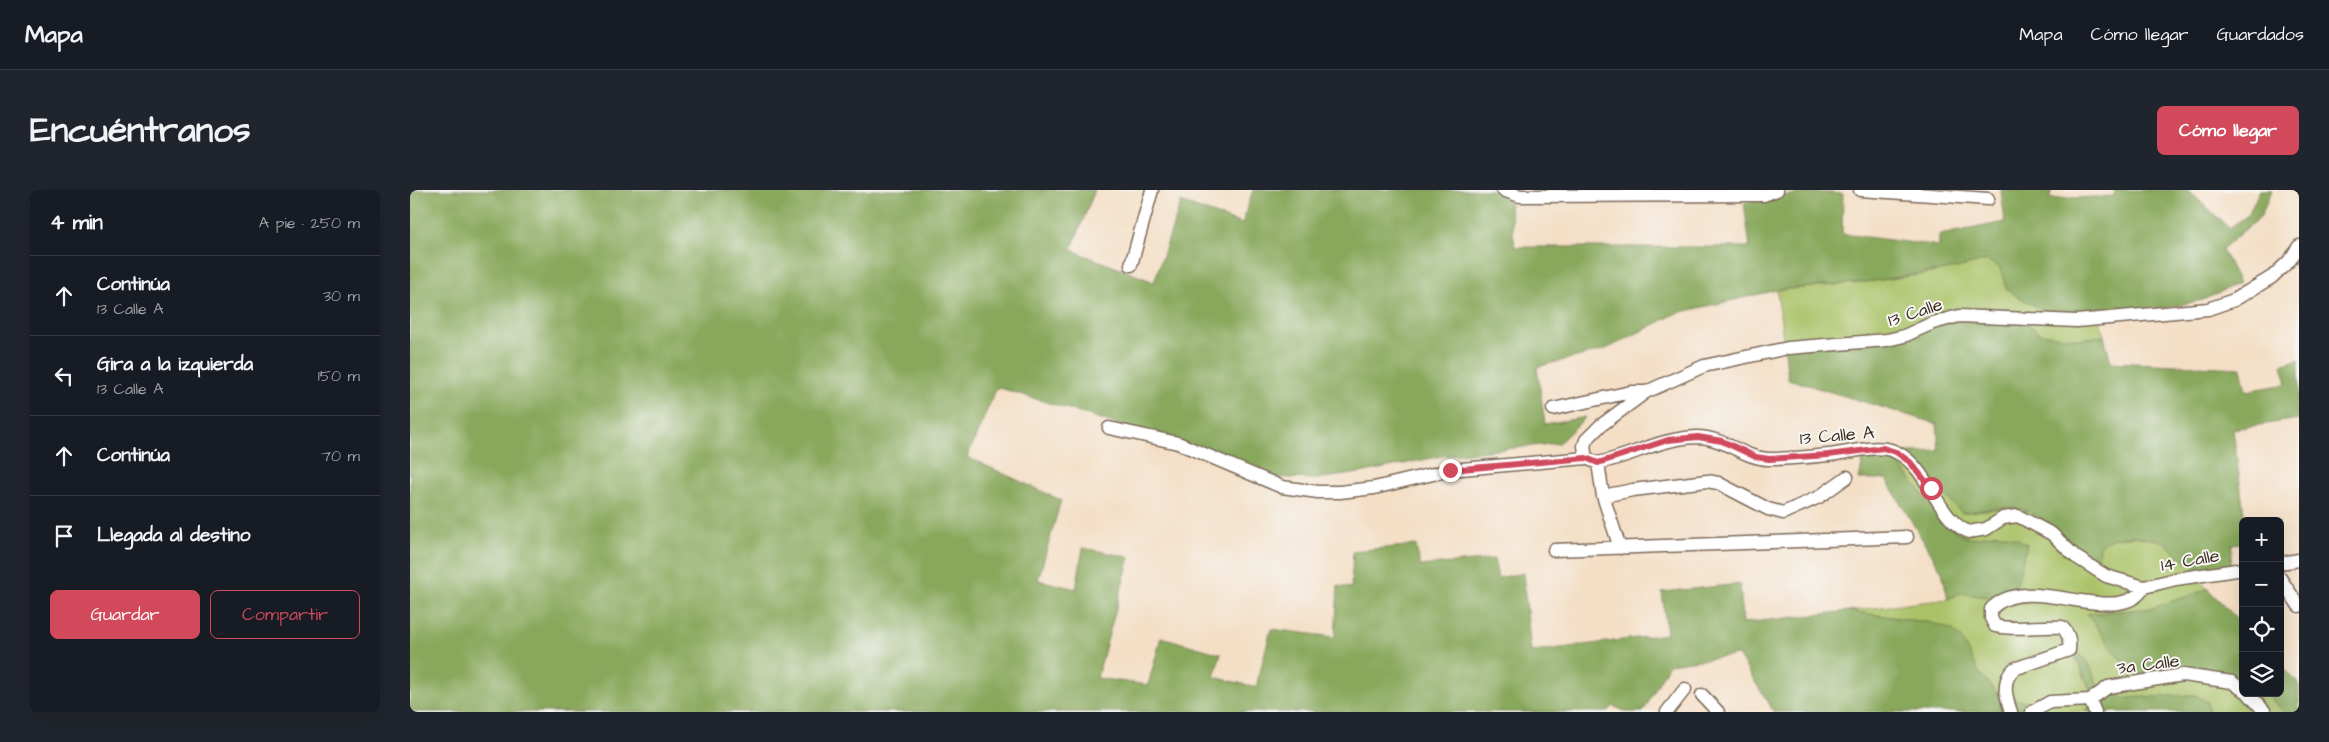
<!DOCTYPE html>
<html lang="es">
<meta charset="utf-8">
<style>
:root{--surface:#171b24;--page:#20242c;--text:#f1f3f6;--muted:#9ea1a6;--line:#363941;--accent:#d1495b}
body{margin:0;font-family:"Architects Daughter",sans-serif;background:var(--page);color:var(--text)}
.controls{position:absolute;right:15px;bottom:15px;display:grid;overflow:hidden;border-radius:8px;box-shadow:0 5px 20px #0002}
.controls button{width:45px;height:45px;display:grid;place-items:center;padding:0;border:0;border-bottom:1px solid var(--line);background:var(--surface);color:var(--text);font:25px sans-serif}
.stop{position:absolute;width:15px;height:15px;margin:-11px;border:4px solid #d1495b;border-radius:50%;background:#fff}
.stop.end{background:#d1495b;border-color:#fff;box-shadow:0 1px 5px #0008}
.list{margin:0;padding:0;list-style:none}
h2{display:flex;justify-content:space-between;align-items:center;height:65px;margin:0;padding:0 20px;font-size:21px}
h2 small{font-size:16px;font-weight:400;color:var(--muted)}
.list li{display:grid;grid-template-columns:32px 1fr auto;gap:15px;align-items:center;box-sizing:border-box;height:80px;padding:0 20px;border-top:1px solid var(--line)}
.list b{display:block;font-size:19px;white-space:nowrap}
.list p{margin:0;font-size:16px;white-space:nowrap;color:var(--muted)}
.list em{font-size:16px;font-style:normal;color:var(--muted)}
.actions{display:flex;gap:10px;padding:15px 20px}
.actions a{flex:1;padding:11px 0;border:1px solid var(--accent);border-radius:8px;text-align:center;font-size:18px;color:var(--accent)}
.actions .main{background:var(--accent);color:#fff}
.icon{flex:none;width:28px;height:28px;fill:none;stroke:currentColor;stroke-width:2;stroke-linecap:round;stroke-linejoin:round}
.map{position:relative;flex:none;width:1889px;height:522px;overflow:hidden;border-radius:8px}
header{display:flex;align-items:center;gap:30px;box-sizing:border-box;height:70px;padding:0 25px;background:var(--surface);border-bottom:1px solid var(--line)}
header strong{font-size:24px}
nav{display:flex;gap:28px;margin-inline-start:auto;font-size:18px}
.intro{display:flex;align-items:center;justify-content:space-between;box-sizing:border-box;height:120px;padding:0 30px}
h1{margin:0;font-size:35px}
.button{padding:12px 22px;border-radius:8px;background:var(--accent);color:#fff;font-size:18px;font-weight:700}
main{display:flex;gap:30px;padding:0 30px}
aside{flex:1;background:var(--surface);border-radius:8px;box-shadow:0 5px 20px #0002}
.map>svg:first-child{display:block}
.green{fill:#abc267;stroke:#737642}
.forest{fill:#88a85c;stroke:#62693d}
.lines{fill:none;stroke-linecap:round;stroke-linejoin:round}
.minor-casing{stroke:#7c6959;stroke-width:15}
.minor{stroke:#fff;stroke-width:12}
.route{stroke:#d1495b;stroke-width:6}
.labels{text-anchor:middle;stroke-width:4;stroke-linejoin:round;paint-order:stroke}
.street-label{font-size:18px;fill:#3b2a1e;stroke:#f6f6f2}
</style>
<header>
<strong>Mapa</strong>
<nav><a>Mapa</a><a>Cómo llegar</a><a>Guardados</a></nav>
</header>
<div class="intro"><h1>Encuéntranos</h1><a class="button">Cómo llegar</a></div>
<main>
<aside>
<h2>4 min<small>A pie · 250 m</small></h2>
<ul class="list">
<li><svg class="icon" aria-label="ahead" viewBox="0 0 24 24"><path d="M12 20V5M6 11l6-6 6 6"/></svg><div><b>Continúa</b><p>13 Calle A</p></div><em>30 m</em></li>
<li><svg class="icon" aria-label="left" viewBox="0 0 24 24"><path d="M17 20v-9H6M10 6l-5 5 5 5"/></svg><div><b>Gira a la izquierda</b><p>13 Calle A</p></div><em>150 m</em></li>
<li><svg class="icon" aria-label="ahead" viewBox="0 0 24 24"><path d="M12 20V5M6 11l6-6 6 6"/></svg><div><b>Continúa</b></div><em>70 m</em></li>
<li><svg class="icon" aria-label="arrive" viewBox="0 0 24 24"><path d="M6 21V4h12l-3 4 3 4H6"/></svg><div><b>Llegada al destino</b></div></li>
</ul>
<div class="actions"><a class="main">Guardar</a><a>Compartir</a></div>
</aside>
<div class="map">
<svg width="1889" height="522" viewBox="0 0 1889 522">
<rect width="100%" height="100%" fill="#f6f6f2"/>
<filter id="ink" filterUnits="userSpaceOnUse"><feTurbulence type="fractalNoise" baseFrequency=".02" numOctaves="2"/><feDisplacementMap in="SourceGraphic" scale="10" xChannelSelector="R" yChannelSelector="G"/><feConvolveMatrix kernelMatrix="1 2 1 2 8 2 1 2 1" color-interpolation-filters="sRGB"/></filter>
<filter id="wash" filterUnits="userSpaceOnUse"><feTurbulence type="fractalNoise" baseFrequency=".0096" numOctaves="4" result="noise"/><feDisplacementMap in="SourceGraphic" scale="20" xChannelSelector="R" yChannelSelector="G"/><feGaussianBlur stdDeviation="1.12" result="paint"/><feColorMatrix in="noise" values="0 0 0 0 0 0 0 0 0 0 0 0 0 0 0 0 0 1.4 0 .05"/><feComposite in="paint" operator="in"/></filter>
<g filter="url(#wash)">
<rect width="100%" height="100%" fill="#f4dfc6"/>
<!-- green -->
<path class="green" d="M1577,70L1590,78L1597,100L1639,124L1664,129L1686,118L1694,146C1674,149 1651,152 1632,144C1625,141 1619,134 1613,130L1487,145L1374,155L1367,100C1438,94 1509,89 1577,70Z
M1499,262L1552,323L1602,317L1626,323L1650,343L1688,356L1701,349L1724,346L1753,351L1776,372L1796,383L1784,385L1798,399L1743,418L1678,424L1730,487L1798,480L1833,491V503H1856L1874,522H1799L1797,512L1785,505L1714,508L1688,496L1679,474L1662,460L1684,508L1676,522H1628L1617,512L1588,505L1568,481L1543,440L1522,433L1439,421L1538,409L1550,403L1577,407L1586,343C1575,346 1563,350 1552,345C1538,339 1493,279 1480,263Z"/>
<!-- forest -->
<path class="forest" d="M0,0H685L661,60L744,92L771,12L832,34L843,0H1098L1105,57H1340L1334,13C1365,6 1403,0 1433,4L1432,44L1529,56V45L1595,32L1591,0H1641L1640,9L1704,6L1705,0H1778L1819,38L1838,25L1850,0H1862L1851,26L1812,59L1829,93L1793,110L1754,118H1686L1664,129L1639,124L1597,100L1590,78L1577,70L1547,78L1464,91L1367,100L1267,123L1194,160L1127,177L1135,234L1176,227L1149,253L1032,266L950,283L906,289L857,287L694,230L587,197L557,267L651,310L628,390L666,399L673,358L720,367L687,488L738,495L751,447L811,464L804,487L846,497L861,439L925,447L928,396L941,398L943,361L1006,355L1010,376L1084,369L1088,388L1113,383L1121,462L1257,444L1252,402L1330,394L1333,433L1439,421L1522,433L1543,440L1552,450L1568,481L1588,505L1617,512L1628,522H1364L1328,465L1259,474L1233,522H1217L1203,516L1198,522H0Z
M1578,119H1596L1631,144L1671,149L1694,146L1701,172L1831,178L1836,201L1877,194L1872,175L1889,169V229L1823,239L1835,331H1833V353L1822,354L1821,378L1796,383L1776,372L1753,351L1724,346L1701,349L1689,356L1688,371C1673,367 1665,357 1654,347C1617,311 1600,315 1552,323C1532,305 1517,282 1499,262L1529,261L1527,234L1378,189L1374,155L1487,145L1516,126L1540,120Z
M1480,263C1494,280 1535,336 1551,345C1562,351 1573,345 1585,344C1597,342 1607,349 1617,354L1606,399L1577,407L1550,403L1538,409L1532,382L1476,289H1449L1454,264Z
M1798,399L1833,435V491L1798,480L1730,487L1714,474L1677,424L1743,418Z
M1662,458L1679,474L1688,496L1714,508L1785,505L1797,512L1799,522H1676L1684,508Z
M1870,474L1889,493V522H1874L1856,503H1870Z"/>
</g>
<g filter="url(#ink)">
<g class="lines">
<!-- minor casing -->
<g class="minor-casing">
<path id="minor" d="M1093,0L1110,6L1354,5L1367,0
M1450,0L1578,9
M721,75L742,0
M1143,219L1221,202H1236
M699,238L768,253L872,297L908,302H930L964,298L1040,280L1176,268
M1188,273C1222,266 1251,248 1287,247C1314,247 1333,268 1358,269C1378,269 1399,267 1419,265C1439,263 1467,253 1486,262C1520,278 1527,330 1559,342L1576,339L1593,328L1608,326L1642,344L1666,367L1696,386L1734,397L1766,389L1833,379
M1193,306L1223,300L1297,291L1308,293L1358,319L1373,323L1409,307L1437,287
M1210,358L1193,306L1188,273L1176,268L1174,256L1176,250L1190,236L1236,202L1294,176L1378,158L1477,150L1494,146L1523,133L1549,126L1667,131L1798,119L1824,110L1862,87L1880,70L1889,56
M1144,360L1497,347
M1870,373L1889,370
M1870,388L1889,416
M1838,503L1855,522
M1292,505L1308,522
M1680,510L1698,497L1773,485L1822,492L1833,500
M1680,510L1685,522
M1257,522L1275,499
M1601,522C1596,507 1591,491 1604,479L1659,460C1660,450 1659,444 1652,437C1630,435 1608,441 1585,436L1581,428V419C1617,379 1709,441 1734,397
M1622,522L1640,512L1680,510"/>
</g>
<!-- minor -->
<use href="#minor" class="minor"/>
</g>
</g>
<g class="lines" filter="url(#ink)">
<!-- route -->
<path class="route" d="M1040,280L1176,268L1188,273L1258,250L1288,247L1312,251L1346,267L1359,269L1418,265L1473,258L1486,262L1500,272L1521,298"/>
</g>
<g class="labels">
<!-- street labels -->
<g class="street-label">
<text transform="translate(1505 122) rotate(-18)" y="6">13 Calle</text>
<text transform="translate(1427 245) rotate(-5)" y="6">13 Calle A</text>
<text transform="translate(1780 370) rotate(-10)" y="6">14 Calle</text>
<text transform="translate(1738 474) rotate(-7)" y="6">3a Calle</text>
</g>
</g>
</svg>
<div class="controls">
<button>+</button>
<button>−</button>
<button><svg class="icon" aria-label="locate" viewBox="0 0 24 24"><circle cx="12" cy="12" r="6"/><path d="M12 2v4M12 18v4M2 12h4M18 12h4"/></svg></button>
<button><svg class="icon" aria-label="layers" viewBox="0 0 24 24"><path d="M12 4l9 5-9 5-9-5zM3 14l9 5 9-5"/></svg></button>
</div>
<div class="stop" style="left:1521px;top:298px"></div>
<div class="stop end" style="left:1040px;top:280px"></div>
</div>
</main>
